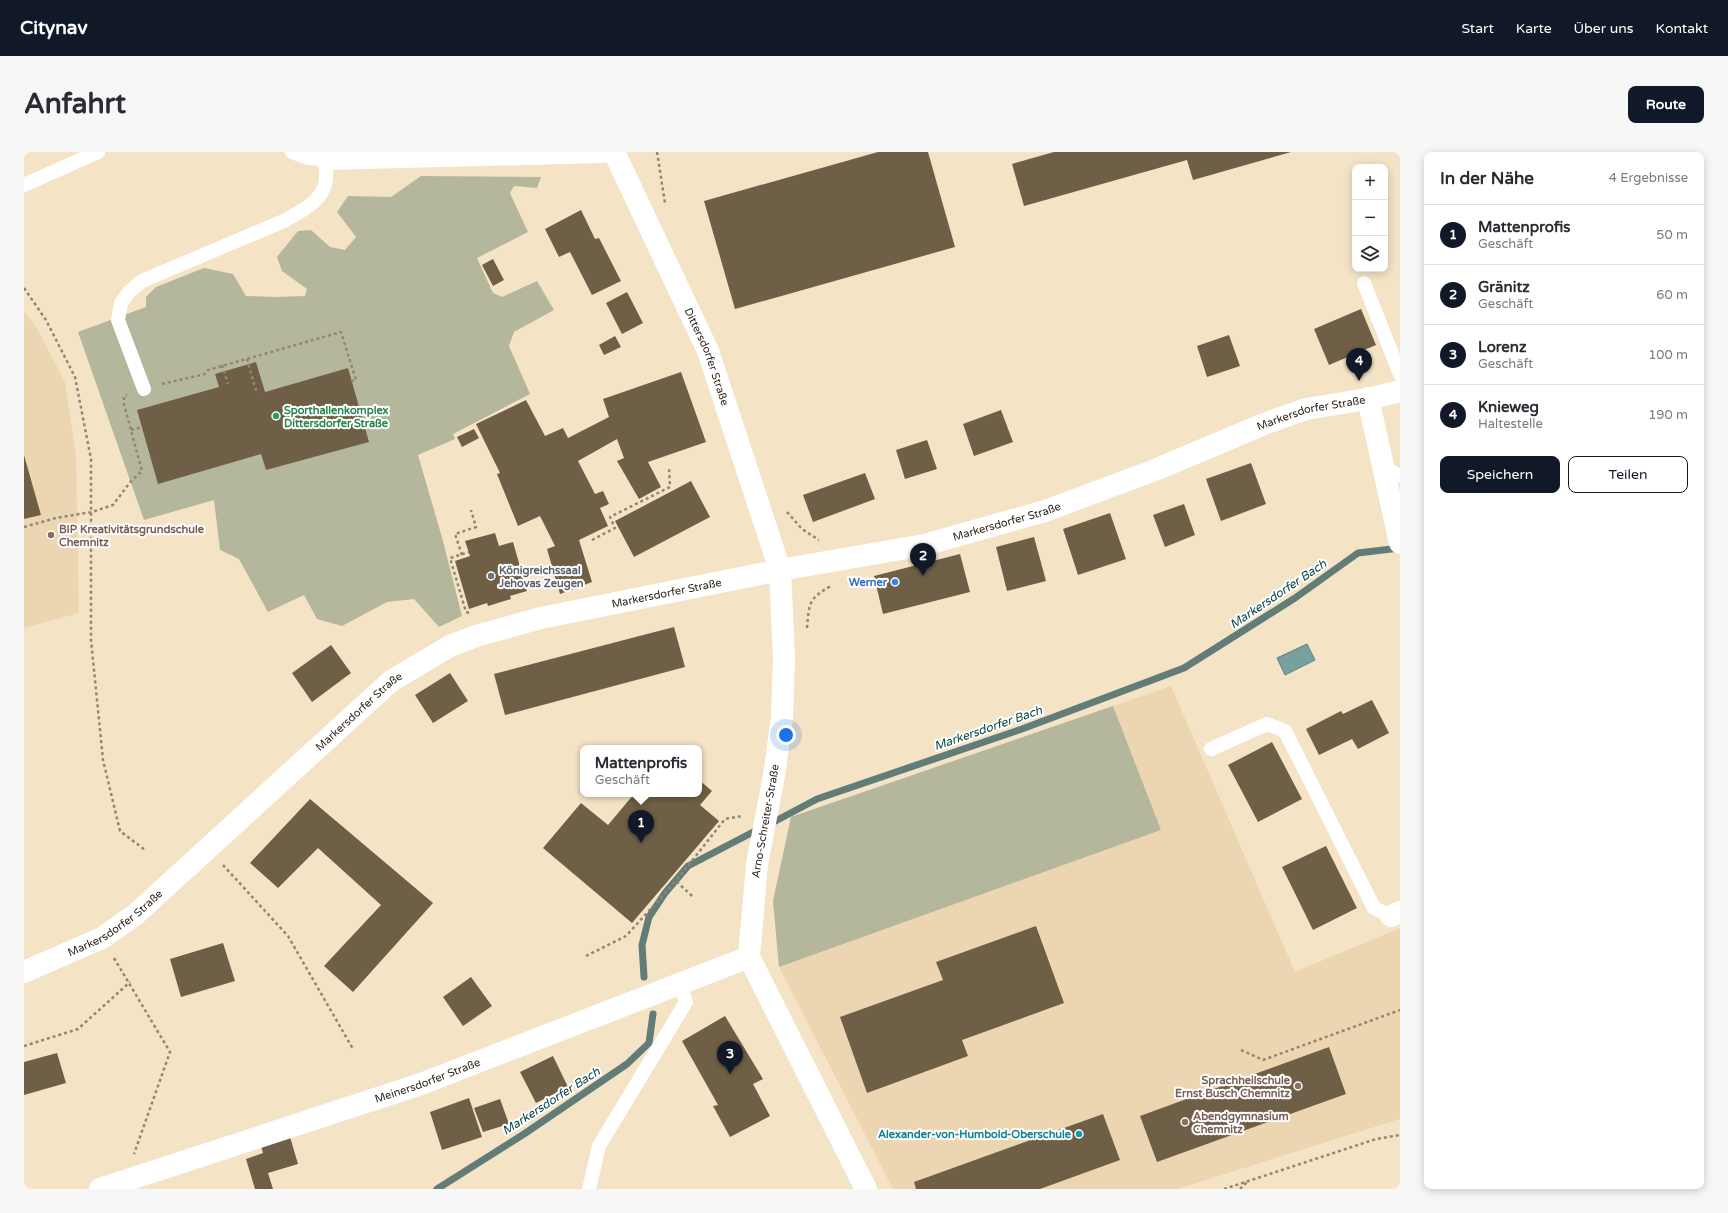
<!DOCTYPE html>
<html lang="de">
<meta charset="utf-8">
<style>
:root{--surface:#fff;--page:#f7f7f7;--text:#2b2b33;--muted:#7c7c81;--line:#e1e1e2;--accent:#111827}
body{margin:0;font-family:"Varela Round",sans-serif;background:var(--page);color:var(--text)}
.controls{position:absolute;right:12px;top:12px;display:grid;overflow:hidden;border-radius:8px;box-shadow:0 2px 10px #0003}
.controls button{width:36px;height:36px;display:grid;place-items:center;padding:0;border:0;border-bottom:1px solid var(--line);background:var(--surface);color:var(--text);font:20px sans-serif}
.you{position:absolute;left:762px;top:583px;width:14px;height:14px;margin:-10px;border:3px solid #fff;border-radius:50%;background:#1a73e8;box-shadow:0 0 0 6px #1a73e833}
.badge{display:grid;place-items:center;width:26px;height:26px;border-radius:50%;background:var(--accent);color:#fff;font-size:13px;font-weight:700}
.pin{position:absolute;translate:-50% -33px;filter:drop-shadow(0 1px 2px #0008)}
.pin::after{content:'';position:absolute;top:21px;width:14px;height:12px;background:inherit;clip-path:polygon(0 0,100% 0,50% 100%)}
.popup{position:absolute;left:556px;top:593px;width:122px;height:52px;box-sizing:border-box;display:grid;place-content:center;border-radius:8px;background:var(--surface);filter:drop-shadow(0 1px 3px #0005);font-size:13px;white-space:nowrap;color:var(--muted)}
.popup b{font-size:15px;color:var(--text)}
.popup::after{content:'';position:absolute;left:50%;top:100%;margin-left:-8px;border:8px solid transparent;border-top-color:var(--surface)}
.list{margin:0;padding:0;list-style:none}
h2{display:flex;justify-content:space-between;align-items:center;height:52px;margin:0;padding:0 16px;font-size:17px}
h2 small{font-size:13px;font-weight:400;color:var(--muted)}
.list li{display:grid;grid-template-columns:26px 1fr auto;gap:12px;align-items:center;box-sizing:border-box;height:60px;padding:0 16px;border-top:1px solid var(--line)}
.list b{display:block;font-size:15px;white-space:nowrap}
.list p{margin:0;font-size:13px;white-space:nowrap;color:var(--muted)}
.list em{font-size:13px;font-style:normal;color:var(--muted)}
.actions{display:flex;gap:8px;padding:12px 16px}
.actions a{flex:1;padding:9px 0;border:1px solid var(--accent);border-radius:8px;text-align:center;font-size:14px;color:var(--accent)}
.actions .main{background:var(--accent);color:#fff}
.icon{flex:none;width:22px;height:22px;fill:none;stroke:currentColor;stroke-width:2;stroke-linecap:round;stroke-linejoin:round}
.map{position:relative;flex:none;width:1376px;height:1037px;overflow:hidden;border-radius:8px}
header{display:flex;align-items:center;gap:24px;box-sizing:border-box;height:56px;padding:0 20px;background:var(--accent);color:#fff}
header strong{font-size:19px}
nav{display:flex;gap:22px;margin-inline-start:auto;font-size:14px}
.intro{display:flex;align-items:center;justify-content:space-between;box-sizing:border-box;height:96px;padding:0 24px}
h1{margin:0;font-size:28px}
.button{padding:10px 18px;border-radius:8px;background:var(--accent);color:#fff;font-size:14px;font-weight:700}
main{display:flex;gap:24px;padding:0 24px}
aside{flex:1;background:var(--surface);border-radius:8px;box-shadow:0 2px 10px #0003}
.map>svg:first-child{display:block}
.built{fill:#ecd6b2}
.green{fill:#b5b79c}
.water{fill:#79a0a0;stroke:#627c78}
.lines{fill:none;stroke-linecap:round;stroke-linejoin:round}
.stream{stroke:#627c78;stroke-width:7}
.building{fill:#6f5f46}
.path{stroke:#928672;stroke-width:2.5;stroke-dasharray:3 3;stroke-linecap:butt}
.service{stroke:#fff;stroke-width:14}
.minor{stroke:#fff;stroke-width:22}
.tertiary{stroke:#fff;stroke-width:22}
.leisure-dot{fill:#2e9e5b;stroke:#fff;stroke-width:1.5}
.education-dot{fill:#8d6e63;stroke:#fff;stroke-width:1.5}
.worship-dot{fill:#6b7280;stroke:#fff;stroke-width:1.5}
.shop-dot{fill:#3f7fe0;stroke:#fff;stroke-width:1.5}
.culture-dot{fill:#0f9aa8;stroke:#fff;stroke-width:1.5}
.labels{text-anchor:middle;stroke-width:4;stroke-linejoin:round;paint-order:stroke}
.street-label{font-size:11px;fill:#2e271c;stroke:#fff}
.leisure-label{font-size:11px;font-weight:bold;fill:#27864d;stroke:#fff;text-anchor:start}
.education-label{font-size:11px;font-weight:bold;fill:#785e54;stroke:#fff;text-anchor:start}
.worship-label{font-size:11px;font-weight:bold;fill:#5b616d;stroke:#fff;text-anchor:start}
.shop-label{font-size:11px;font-weight:bold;fill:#366cbe;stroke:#fff;text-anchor:end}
.culture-label{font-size:11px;font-weight:bold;fill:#0d838f;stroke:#fff;text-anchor:end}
.water-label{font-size:12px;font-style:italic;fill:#084748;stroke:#fff}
</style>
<header>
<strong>Citynav</strong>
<nav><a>Start</a><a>Karte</a><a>Über uns</a><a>Kontakt</a></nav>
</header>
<div class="intro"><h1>Anfahrt</h1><a class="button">Route</a></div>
<main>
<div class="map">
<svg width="1376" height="1037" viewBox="0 0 1376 1037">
<rect width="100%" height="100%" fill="#f5e3c6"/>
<!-- built -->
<path class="built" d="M0,159L14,178L41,230L52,304L55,461L0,476Z
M1147,534L1271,820L1376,776V967L1153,1037H869L755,815L749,749L767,665Z"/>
<!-- green -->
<path class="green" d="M397,24L517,25L513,36L490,34L486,41L504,80L453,106L469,141L478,145L513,129L530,158L490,180L485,194L506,242L429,282L431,287L394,303L419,389L438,464L415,475L390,447L363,450L318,474L293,467L280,443L244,460L215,407L196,398L190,348L120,368L54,180L122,155V145L132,135L180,116L209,122L222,144L253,145L281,144L283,137L258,119L253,105L274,79L287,78L306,95L321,98L332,85L313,60L324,44L367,45Z
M1089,554L1137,678L755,815L749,749L767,665Z"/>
<!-- water -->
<path class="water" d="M1283,492L1291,508L1261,523L1253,506Z"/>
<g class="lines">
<!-- stream -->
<path class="stream" d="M744,673L793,647L998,577L1160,516L1271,446L1334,401L1376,396
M620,825L618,793L625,765L641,741L664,714L735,677
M413,1037L500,982L603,912L625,891L629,862"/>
</g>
<!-- building -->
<path class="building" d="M854,0H904L931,95L711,157L680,49Z
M1030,0H1267L1169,28L1163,8L1000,54L988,12Z
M557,58L571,87L575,86L597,129L568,143L546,100L535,105L521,77Z
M469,107L480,128L469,134L458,113Z
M603,140L619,171L598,182L582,151Z
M1337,157L1352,193L1305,213L1290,177Z
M1205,183L1216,214L1183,225L1173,194Z
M591,184L597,195L580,203L575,193Z
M232,210L241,240L324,216L345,290L242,318L237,302L134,332L113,258L195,235L191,222Z
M657,220L682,290L624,310L637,335L615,347L593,309L600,306L593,287L554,309L571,342L579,339L585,352L576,356L584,374L555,388L568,430L536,442L523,397L531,394L516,364L494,374L473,322L476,321L452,272L502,248L521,284L539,276L544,286L585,265L579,247Z
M977,258L989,290L950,304L939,272Z
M450,277L455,286L438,295L433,285Z
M903,288L913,317L881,327L872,298Z
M0,303L17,363L0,367Z
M1227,311L1242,352L1197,369L1182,327Z
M841,321L851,347L789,370L779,343Z
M667,329L686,365L610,405L591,369Z
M1160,352L1171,383L1141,395L1129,363Z
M1086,361L1102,407L1054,423L1039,377Z
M471,381L475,394L489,390L503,439L486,444L487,447L464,454L463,451L445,457L431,409L446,404L441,389Z
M1010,385L1022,429L983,439L972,395Z
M936,402L946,440L859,462L850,424Z
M650,475L661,515L481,563L470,522Z
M307,493L327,521L288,550L268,521Z
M426,521L444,549L409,571L391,543Z
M1348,548L1365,581L1334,597L1328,587L1295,603L1282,577L1317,559L1319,562Z
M1248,590L1278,647L1234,670L1204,613Z
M675,628L688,639L676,653L695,669L608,771L519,696L557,651L584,673L610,642H675Z
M286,647L409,751L329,840L300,814L357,753L294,696L254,736L226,711Z
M1302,694L1333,756L1289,778L1258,715Z
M1012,774L1040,851L938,888L944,904L843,941L816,865L919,828L912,810Z
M199,791L211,829L157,845L146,807Z
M447,825L468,854L439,874L419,845Z
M701,864L739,927L729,932L746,964L706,985L689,954L694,953L658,889Z
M1305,895L1322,942L1133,1010L1116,964Z
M33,901L42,931L0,943V910Z
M529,904L544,935L512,951L496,920Z
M445,946L458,985L418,998L406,960Z
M476,947L485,972L459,980L450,956Z
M1079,962L1096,1008L1016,1037H892L890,1030Z
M266,985L274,1012L244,1021L249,1037H231L222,1007L239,1001L237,994Z"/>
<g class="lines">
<!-- path -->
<path class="path" d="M633,0L641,51
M0,136L22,168L51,225L67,307V488L79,608L96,679L121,698
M223,207L233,242
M198,213L204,232
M138,232L181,222L184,218L317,180L332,228L327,229
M107,278L118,275
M763,360L778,377L795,388
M0,375L32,366L68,360L89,353L107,329L118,319L100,252V244L103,243
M568,388L591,376L586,365L646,335L645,316
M438,403L431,382L452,375L447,358
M445,461L442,460L426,406L445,400
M783,476C785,451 785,446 807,434
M199,713L264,784L329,897
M668,744L652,729L701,667L719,664
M562,804L602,784L652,729
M90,806L146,900L110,1002
M0,894L54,877L106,830
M1217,898L1239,908L1376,858
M1200,1037L1352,987L1376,983
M1216,1037L1223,1030"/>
<!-- service -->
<path class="service" d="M0,33L74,0
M1340,131L1376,222
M120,237L94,168L97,151L105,140L118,129L262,68C277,59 297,50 301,32C303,24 302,15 302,7L284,6L268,0
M1359,315L1376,324
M1187,597L1243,572L1261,579L1350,756L1367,764
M565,1037L575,994L662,850L656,832"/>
<!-- minor -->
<g class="minor">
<path id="s1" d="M590,0L684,199L756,418L760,507L758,565L750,624L733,712L725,805L842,1037"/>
<path d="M302,7L578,0"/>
<path d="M1344,246L1376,391"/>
<path d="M1367,764L1376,760"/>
<path id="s2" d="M76,1037L397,932L725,805"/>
</g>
<!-- tertiary -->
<path class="tertiary" id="s3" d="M0,820L78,786L112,762L367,529L426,494L452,484L517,466L756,418L900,393L1021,359L1131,318L1240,272L1282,257L1349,246L1376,239"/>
</g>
<!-- markers -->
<circle class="leisure-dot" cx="252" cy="264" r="4"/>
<g class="education-dot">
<circle cx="27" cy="383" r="4"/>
<circle cx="1274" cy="934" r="4"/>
<circle cx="1161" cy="970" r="4"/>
</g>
<circle class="worship-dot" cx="467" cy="424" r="4"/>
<circle class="shop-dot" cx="871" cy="430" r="4"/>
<circle class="culture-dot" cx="1055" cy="982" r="4"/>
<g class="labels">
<!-- street labels -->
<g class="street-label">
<text dy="4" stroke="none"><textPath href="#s1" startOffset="225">Dittersdorfer Straße</textPath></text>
<text dy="4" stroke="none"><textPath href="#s3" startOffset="1436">Markersdorfer Straße</textPath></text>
<text dy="4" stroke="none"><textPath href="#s3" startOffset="1112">Markersdorfer Straße</textPath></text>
<text dy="4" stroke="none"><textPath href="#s3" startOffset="764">Markersdorfer Straße</textPath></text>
<text dy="4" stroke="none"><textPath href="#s3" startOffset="428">Markersdorfer Straße</textPath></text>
<text transform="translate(741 669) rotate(-80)" y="4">Arno-Schreiter-Straße</text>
<text dy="4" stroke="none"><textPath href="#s3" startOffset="104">Markersdorfer Straße</textPath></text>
<text dy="4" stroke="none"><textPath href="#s2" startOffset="345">Meinersdorfer Straße</textPath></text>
</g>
<!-- leisure labels -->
<g class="leisure-label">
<text x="260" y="262">Sporthallenkomplex<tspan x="260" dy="13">Dittersdorfer Straße</tspan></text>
</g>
<!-- education labels -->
<g class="education-label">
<text x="35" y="381">BIP Kreativitätsgrundschule<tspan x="35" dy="13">Chemnitz</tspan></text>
<text x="1266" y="932" text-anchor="end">Sprachheilschule<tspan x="1266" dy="13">Ernst Busch Chemnitz</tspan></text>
<text x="1169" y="968">Abendgymnasium<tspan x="1169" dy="13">Chemnitz</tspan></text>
</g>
<!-- worship labels -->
<g class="worship-label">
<text x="475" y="422">Königreichssaal<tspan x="475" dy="13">Jehovas Zeugen</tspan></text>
</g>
<!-- shop labels -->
<g class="shop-label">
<text x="863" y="434">Werner</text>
</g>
<!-- culture labels -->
<g class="culture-label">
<text x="1047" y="986">Alexander-von-Humbold-Oberschule</text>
</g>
<!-- water labels -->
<g class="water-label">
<text transform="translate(1254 442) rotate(-34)" y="4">Markersdorfer Bach</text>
<text transform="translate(964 576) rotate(-19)" y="4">Markersdorfer Bach</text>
<text transform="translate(527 949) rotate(-33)" y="4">Markersdorfer Bach</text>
</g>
</g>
</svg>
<div class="controls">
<button>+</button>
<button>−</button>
<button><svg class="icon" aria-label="layers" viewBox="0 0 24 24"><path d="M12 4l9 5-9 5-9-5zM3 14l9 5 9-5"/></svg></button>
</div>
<div class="you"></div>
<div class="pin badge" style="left:617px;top:691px">1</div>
<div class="popup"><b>Mattenprofis</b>Geschäft</div>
<div class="pin badge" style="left:899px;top:424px">2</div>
<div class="pin badge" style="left:706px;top:922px">3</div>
<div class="pin badge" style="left:1335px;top:229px">4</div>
</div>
<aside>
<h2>In der Nähe<small>4 Ergebnisse</small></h2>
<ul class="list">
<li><span class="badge">1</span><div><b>Mattenprofis</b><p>Geschäft</p></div><em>50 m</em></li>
<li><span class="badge">2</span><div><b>Gränitz</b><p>Geschäft</p></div><em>60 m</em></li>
<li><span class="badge">3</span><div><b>Lorenz</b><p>Geschäft</p></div><em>100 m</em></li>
<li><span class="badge">4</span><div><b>Knieweg</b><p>Haltestelle</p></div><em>190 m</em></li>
</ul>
<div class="actions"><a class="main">Speichern</a><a>Teilen</a></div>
</aside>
</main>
